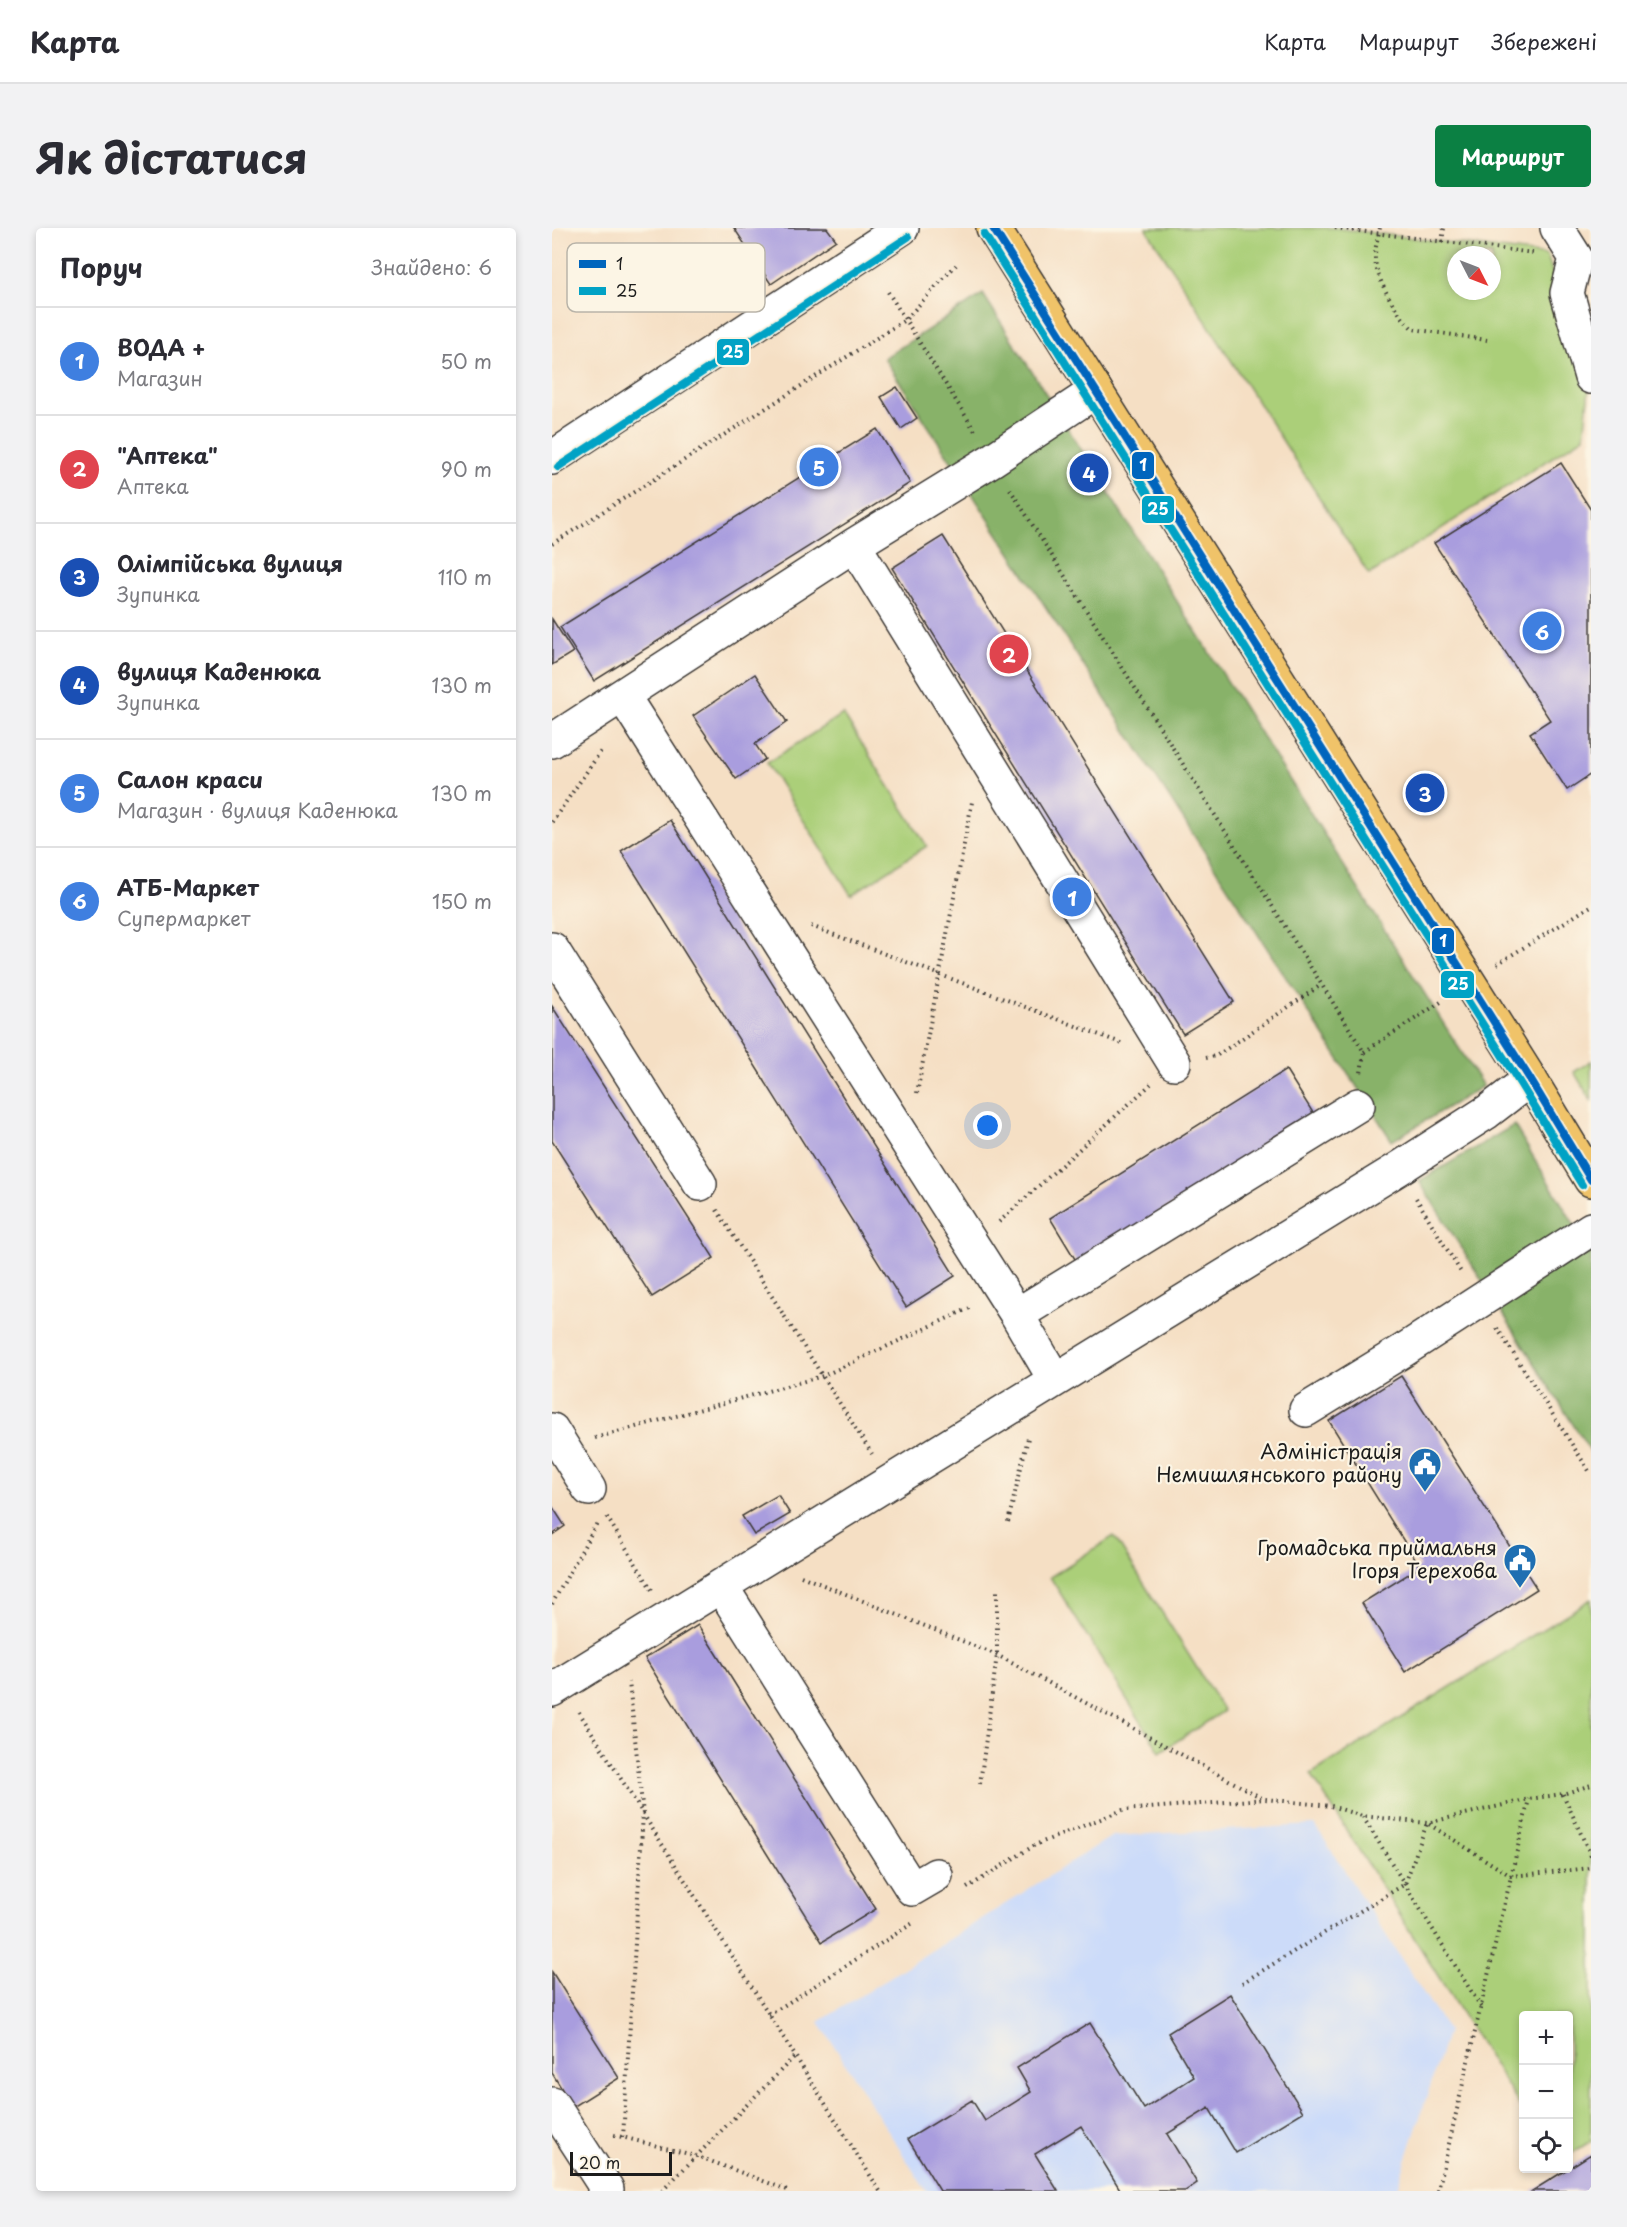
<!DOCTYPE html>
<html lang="uk">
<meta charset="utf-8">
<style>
:root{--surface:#fff;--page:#f2f2f3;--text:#2b2b33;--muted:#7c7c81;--line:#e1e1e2;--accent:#0b8043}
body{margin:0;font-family:"Playpen Sans",sans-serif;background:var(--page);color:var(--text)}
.controls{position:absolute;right:18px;bottom:18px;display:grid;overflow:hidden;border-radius:6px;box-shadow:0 3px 9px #0003}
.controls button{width:54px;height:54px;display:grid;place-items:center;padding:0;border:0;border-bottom:2px solid var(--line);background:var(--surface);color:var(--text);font:30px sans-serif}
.compass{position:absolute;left:895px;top:18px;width:54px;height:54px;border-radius:50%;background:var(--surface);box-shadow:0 3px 9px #0003;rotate:132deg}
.scale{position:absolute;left:18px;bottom:15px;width:102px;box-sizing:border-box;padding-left:6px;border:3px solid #1c1c1c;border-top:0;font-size:16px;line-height:21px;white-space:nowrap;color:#1c1c1c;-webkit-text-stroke:4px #fcf5e5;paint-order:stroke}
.you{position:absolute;left:436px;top:898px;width:21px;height:21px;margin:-15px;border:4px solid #fff;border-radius:50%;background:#1a73e8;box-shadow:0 0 0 9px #1a73e833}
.badge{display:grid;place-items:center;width:39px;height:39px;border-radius:50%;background:var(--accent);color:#fff;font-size:20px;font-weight:700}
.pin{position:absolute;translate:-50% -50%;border:3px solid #fff;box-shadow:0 2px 6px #0006}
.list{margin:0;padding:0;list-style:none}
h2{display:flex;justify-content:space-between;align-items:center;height:78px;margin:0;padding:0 24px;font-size:26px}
h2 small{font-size:20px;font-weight:400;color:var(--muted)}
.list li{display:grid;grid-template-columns:39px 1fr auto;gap:18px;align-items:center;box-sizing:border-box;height:108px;padding:0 24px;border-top:2px solid var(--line)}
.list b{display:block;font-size:22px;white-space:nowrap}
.list p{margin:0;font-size:20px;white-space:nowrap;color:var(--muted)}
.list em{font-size:20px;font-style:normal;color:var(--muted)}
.icon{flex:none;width:33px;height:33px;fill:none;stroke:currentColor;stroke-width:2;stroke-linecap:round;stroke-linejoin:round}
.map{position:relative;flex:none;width:1039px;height:1963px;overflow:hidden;border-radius:6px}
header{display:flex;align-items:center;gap:36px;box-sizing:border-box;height:84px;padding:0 30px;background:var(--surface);border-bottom:2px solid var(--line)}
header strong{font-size:28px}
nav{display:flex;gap:33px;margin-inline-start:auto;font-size:21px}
.intro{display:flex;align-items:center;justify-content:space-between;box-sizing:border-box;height:144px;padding:0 36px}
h1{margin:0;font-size:42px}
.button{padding:15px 27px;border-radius:6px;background:var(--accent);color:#fff;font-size:21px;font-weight:700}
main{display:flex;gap:36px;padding:0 36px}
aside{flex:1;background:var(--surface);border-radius:6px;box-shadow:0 3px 9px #0003}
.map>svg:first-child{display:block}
.built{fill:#ccdbf9}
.green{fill:#abcf79;stroke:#64764a;stroke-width:1.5;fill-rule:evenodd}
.forest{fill:#88b269;stroke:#526742;stroke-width:1.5}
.building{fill:#a99dde}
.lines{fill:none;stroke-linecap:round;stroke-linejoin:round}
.minor-casing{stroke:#3d3935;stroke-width:36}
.major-casing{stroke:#3d3935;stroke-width:36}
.path{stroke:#3d3935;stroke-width:4;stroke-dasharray:1.5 4.5;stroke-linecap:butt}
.minor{stroke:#fff;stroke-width:33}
.major{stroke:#f0c369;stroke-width:33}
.bus-1-casing{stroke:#fcf5e5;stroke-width:12}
.bus-2-casing{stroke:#fcf5e5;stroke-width:12}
.bus-1{stroke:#0065bd;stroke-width:8}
.bus-2{stroke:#01a2c5;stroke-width:8}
.labels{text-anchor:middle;stroke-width:4.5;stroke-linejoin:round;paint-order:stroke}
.poi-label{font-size:20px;fill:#1c1c1c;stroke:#fcf5e5;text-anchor:end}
.key{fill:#fcf5e5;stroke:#b9b4a9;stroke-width:1.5}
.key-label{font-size:16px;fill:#1c1c1c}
.line-badge{stroke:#fcf5e5;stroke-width:2}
.badge-label{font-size:16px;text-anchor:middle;font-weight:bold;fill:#fff}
</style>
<header>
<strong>Карта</strong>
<nav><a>Карта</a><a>Маршрут</a><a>Збережені</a></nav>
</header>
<div class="intro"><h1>Як дістатися</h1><a class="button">Маршрут</a></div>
<main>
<aside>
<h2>Поруч<small>Знайдено: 6</small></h2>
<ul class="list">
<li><span class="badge" style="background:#3f7fe0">1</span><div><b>ВОДА +</b><p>Магазин</p></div><em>50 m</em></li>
<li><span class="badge" style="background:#e0444e">2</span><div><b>&quot;Аптека&quot;</b><p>Аптека</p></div><em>90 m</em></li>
<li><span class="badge" style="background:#1a4fb4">3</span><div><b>Олімпійська вулиця</b><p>Зупинка</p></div><em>110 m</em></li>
<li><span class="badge" style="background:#1a4fb4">4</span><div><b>вулиця Каденюка</b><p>Зупинка</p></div><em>130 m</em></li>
<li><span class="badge" style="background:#3f7fe0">5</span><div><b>Салон краси</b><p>Магазин · вулиця Каденюка</p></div><em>130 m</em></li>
<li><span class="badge" style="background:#3f7fe0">6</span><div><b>АТБ-Маркет</b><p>Супермаркет</p></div><em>150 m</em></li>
</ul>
</aside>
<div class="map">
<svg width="1039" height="1963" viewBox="0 0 1039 1963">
<rect width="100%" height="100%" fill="#fcf5e5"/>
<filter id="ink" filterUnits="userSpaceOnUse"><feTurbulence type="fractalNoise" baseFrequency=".0167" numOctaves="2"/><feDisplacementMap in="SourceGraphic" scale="12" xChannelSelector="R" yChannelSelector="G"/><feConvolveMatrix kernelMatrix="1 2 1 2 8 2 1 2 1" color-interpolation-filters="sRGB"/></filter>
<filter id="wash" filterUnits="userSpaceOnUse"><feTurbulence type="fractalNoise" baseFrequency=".008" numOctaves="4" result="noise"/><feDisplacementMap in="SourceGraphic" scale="24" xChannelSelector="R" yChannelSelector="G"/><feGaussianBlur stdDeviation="1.35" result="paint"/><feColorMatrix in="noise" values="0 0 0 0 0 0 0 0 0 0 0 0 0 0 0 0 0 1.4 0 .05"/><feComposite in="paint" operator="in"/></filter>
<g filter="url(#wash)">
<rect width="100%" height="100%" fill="#f5dfc4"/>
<!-- built -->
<path class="built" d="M763,1597L896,1803L844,1963H374L267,1794L560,1608Z"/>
<!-- green -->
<path class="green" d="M594,0H783L995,27L1037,159L1032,209L817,347ZM904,27H940V63H904Z
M291,486L375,618L299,667L215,535Z
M1039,833V872L1022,844Z
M562,1308L672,1483L608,1524L498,1349Z
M1039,1371V1913L1017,1927V1788H972L971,1883L759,1546Z"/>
<!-- forest -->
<path class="forest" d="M431,66L931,858L840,913L332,130Z
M962,897L1039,1024V1225L867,953Z"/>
<g id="blocks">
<!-- building -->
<path class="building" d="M182,0H275L284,12L219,56Z
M345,159L365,190L349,201L329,169Z
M325,201L358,255L42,453L8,399Z
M1009,235L1039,282V546L1015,562L978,505L998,492L882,315Z
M391,308L682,774L631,806L340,340Z
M0,391L21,424L0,437Z
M203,446L235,494L203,516L213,531L184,551L141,488Z
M118,592L403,1048L354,1079L69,623Z
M0,778L162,1030L100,1069L0,913Z
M734,842L763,888L526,1036L498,990Z
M849,1148L985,1361L853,1444L810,1375L868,1339L777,1193Z
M226,1267L238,1286L202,1307L190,1288Z
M0,1278L13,1298L0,1307Z
M146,1397L324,1681L270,1714L93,1430Z
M0,1744L67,1850L21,1879L0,1845Z
M678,1766L751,1884L684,1925L657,1880L615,1906L645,1955L633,1963H569L529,1898L483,1926L506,1963H388L356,1911L420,1872L433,1893L479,1864L465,1840L538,1795L592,1881L642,1849L616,1805Z
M1039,1926V1963H980L1017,1940Z"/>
</g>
</g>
<g filter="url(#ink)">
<use href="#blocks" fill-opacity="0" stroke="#3d3935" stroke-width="1.5"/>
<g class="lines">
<!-- minor casing -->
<g class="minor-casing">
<path id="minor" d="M1005,0L1024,30L1015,65L1039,149
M0,230L350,0
M302,317L622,835
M71,468L465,1087L503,1152
M0,513L302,317L440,232L544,163
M0,721L148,956
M465,1087L806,877
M754,1182L852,1122L1039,1001
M0,1202L37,1261
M169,1358L360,1661L384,1647
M0,1462L846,941L935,884L978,851
M0,1876L55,1961L52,1963"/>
</g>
<!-- major casing -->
<g class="major-casing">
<path id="major" d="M441,0L978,851L1039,952"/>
</g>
<!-- path -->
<path class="path" d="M783,0L982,25
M828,0C826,9 823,19 823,28C822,49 846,88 861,101L935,112
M890,14L892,0
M336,64L423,203
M458,261L812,824L809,845
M0,316L353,92L404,37
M0,594L49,523
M259,698L569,815
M945,736L1039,678
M812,824L889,774
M654,830L664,828L769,757
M365,865L420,574
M864,970L910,1046
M165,982L320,1226
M447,994L599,856
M945,1100L1039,1246
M43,1210L271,1148L420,1079
M55,1289L100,1362
M456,1294L476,1210
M249,1348L445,1427L712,1571
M0,1376L46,1293
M27,1484L328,1963
M428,1556L445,1427V1363
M1011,1566L1039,1628
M811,1589L929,1779
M415,1660L483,1617L571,1582L713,1571L779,1578L810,1588L875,1595L977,1571L1011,1566L1039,1557
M690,1755L853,1656L875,1595L959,1648L1039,1640
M217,1787L361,1695
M62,1907L145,1928L238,1963
M71,1909L91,1586L77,1454
M110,1963L243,1828
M886,1963L977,1571"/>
<!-- minor -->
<use href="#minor" class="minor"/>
<!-- major -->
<use href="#major" class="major"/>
<!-- bus-1 casing -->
<g class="bus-1-casing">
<path id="bus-1" d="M441,0L978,851L1039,952"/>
</g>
<!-- bus-2 casing -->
<g class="bus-2-casing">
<path id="bus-2" d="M432,6L969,857L1030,957
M6,239L356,9"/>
</g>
<!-- bus-1 -->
<use href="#bus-1" class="bus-1"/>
<!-- bus-2 -->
<use href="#bus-2" class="bus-2"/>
</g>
</g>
<!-- icons -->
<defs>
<g id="civic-pin" transform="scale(1.725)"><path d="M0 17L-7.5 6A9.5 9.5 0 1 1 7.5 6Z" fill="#1f6fb2" stroke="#fcf5e5"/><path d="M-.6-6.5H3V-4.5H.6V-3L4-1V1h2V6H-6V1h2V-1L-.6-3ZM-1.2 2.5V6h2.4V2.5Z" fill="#fff"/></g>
</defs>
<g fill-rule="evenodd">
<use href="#civic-pin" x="873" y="1236"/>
<use href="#civic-pin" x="968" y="1332"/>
</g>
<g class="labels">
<!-- poi labels -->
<g class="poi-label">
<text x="850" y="1231">Адміністрація<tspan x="850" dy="23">Немишлянського району</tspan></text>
<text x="945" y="1327">Громадська приймальня<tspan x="945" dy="23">Ігоря Терехова</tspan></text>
</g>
</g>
<!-- legend -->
<rect x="15" y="15" width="198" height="69" rx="9" class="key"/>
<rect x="27" y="32" width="27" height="8" fill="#0065bd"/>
<rect x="27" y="59" width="27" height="8" fill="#01a2c5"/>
<g class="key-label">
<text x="64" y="42">1</text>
<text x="64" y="69">25</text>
</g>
<g class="line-badge">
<rect x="164" y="110" width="34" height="28" rx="6" fill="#01a2c5"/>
<rect x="579" y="223" width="24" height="29" rx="6" fill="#0065bd"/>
<rect x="589" y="267" width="34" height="29" rx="6" fill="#01a2c5"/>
<rect x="879" y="699" width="24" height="28" rx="6" fill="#0065bd"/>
<rect x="888" y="742" width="35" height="29" rx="6" fill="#01a2c5"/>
</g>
<g class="badge-label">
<text x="181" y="130">25</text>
<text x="591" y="243">1</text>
<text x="606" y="287">25</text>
<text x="891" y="719">1</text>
<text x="906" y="762">25</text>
</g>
</svg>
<div class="controls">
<button>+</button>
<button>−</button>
<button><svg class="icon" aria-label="locate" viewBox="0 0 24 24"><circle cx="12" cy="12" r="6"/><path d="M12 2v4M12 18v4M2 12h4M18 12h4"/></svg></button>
</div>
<svg class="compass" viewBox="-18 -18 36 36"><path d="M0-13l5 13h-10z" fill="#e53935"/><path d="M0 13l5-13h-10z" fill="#7c7c81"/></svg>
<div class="scale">20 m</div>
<div class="you"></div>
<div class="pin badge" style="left:520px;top:669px;background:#3f7fe0">1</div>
<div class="pin badge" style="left:457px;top:426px;background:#e0444e">2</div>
<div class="pin badge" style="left:873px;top:565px;background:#1a4fb4">3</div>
<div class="pin badge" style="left:537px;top:245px;background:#1a4fb4">4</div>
<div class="pin badge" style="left:267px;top:239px;background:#3f7fe0">5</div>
<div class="pin badge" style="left:990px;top:403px;background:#3f7fe0">6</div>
</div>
</main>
